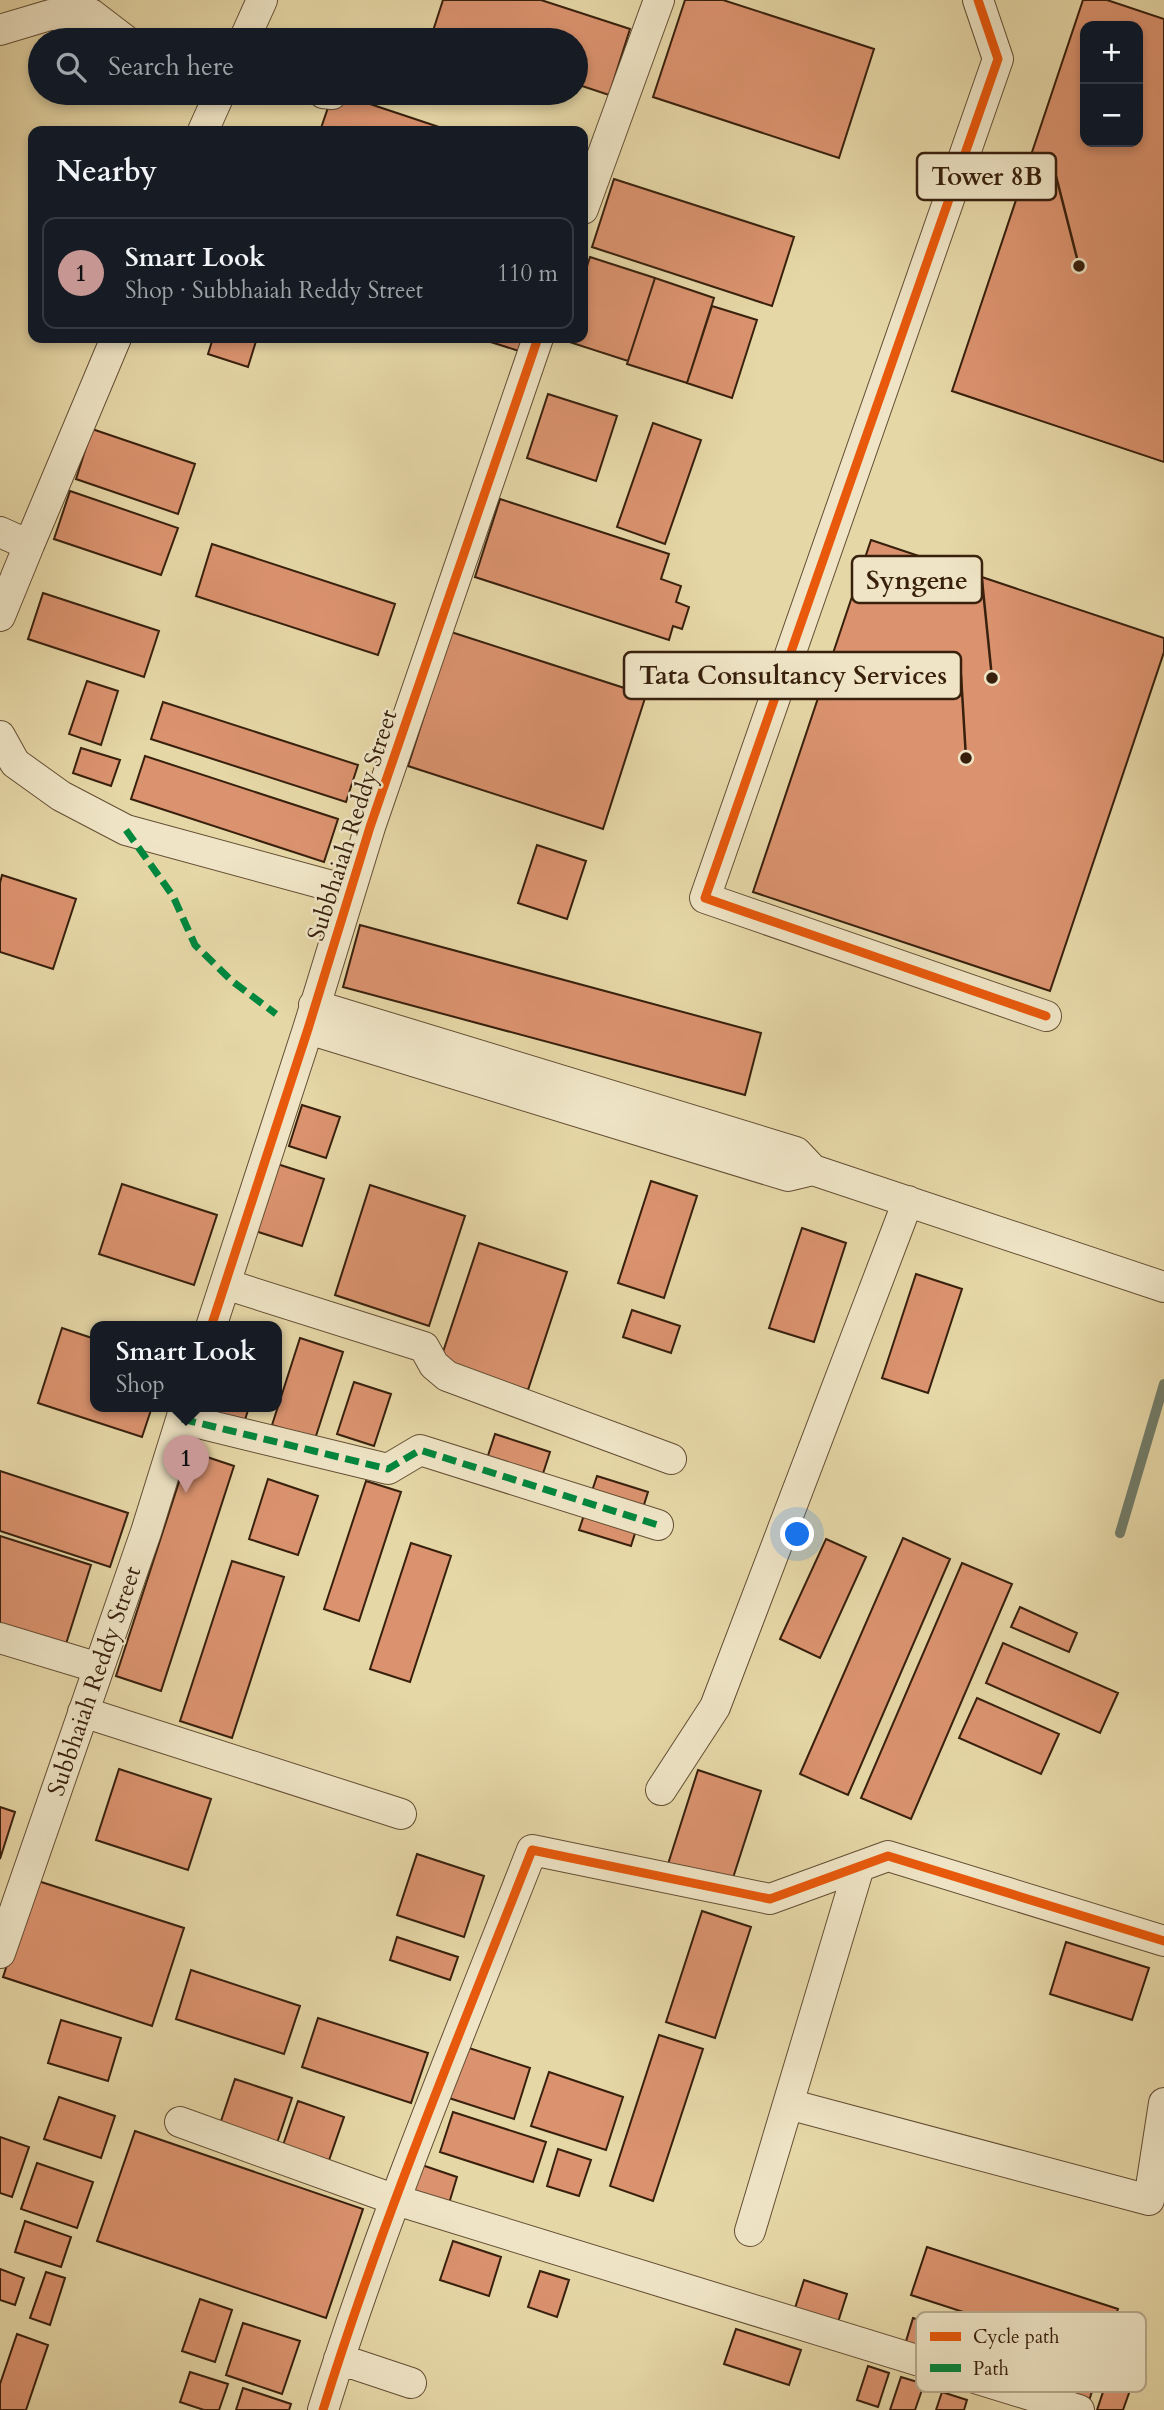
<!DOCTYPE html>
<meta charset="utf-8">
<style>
:root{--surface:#171b24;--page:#242831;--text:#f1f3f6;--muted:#9ea1a6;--line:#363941;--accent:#c59692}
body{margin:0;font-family:Cardo,serif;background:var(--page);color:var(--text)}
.controls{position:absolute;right:21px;top:21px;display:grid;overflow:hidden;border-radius:14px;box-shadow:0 4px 10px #0003}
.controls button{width:63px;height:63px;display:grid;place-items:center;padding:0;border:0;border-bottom:2px solid var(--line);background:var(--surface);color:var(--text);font:35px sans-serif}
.you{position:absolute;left:798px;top:1535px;width:24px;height:24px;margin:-18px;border:5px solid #fff;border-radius:50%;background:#1a73e8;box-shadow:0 0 0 10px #1a73e833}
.badge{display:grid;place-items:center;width:46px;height:46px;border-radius:50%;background:var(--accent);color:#111;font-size:23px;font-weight:700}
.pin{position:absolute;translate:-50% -58px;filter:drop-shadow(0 2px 4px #0008)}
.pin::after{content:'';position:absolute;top:37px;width:24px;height:21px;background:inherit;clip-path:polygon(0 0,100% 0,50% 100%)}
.popup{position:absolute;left:90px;top:1321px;width:192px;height:91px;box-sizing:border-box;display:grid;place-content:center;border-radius:14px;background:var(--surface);filter:drop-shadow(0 2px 5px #0005);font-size:23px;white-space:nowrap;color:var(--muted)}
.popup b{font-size:26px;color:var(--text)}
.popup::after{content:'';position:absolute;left:50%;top:100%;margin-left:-14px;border:14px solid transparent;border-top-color:var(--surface)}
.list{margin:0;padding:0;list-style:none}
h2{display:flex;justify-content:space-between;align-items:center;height:91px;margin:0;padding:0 28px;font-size:30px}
h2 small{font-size:23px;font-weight:400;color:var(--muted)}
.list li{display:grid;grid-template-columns:46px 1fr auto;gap:21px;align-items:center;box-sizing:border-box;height:112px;margin:0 14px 14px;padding:0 14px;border:2px solid var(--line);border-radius:14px}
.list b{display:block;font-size:26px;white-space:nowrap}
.list p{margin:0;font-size:23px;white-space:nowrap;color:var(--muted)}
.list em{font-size:23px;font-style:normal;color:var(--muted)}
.icon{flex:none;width:38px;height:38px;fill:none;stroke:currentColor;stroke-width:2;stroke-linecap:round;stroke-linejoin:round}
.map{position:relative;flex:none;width:1164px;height:2410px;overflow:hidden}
.search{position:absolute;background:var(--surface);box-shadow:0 4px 10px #0003;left:28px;top:28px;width:560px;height:77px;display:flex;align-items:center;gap:18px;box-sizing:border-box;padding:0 24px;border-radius:38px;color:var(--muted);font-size:26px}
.panel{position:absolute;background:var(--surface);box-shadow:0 4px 10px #0003;left:28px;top:126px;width:560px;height:217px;border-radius:14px}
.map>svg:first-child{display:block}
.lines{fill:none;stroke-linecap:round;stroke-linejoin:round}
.stream{stroke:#707c69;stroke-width:10}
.building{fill:#db936f;stroke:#38200d;stroke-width:2;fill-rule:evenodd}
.street-casing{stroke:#644e34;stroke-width:32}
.street{stroke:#efe5c6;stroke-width:30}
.quiet{stroke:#00873e;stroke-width:7;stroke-dasharray:14 7;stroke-linecap:butt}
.cycleway-casing{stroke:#efe5c6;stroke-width:13}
.cycleway{stroke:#e8590c;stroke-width:9}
.labels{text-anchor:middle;stroke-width:5;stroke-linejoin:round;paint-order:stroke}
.street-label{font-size:24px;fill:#38200d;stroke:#efe5c6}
.key{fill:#efe5c6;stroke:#b8aa8e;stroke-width:2}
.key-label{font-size:19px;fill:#38200d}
.leader{fill:none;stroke:#38200d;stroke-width:2.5}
.callout-dot{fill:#38200d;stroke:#efe5c6;stroke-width:2.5}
.callout{fill:#efe5c6;stroke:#38200d;stroke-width:2.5}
.callout-label{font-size:26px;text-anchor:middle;font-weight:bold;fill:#38200d}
</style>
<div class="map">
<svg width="1164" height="2410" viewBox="0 0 1164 2410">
<rect width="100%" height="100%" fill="#e6d7a7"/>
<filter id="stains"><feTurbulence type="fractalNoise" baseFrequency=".00286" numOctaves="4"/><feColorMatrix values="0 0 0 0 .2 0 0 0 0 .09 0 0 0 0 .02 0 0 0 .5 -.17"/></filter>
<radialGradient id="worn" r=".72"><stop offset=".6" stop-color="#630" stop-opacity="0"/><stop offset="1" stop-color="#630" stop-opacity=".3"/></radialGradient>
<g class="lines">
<!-- stream -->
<path class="stream" d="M1120,1533L1164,1384"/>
</g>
<!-- building -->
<path class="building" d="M443,0H541L630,29L609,95L576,84V40H440L431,37Z
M685,0H723L874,49L839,158L653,97Z
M1083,0H1107L1164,19V462L952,391ZM1085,26H1138V142H1085Z
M333,93H337L451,131H320Z
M614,179L794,237L772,306L592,247Z
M590,257L655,278L628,361L563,340L564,338H583V279Z
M655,278L714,298L687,383L627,364Z
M712,306L757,320L732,398L687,383Z
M213,338H257L248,367L208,354Z
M478,338H524L519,351Z
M548,394L617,416L596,481L527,458Z
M653,423L701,440L665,544L617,527Z
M92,429L195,464L178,514L76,479Z
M70,491L178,528L161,575L54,539Z
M500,499L669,554L661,579L681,586L676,602L689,607L682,629L673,626L669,640L475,577Z
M871,540L1164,638V652L1050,991L753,892Z
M212,544L395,604L378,655L196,596Z
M43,593L159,631L144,677L28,639Z
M451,632L646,695L603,829L408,766Z
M87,681L118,691L101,745L69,734Z
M163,702L358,765L346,802L151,739Z
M81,748L120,760L111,786L73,773Z
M145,756L338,819L324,862L131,799Z
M537,845L586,861L567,919L518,903Z
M2,875L76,899L53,969L0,952V883Z
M360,925L761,1033L745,1095L343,987Z
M302,1105L340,1117L326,1158L289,1146Z
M271,1162L324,1179L302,1246L249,1229Z
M651,1181L697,1196L664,1298L618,1283Z
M122,1184L217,1215L194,1285L99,1254Z
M370,1185L465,1216L429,1326L335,1295Z
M802,1228L846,1243L814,1342L769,1328Z
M479,1243L567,1272L528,1390L440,1361Z
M916,1274L962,1289L928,1393L882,1378Z
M632,1310L680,1326L671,1353L623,1337Z
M62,1328L95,1339V1407H152L142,1437L38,1403Z
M300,1338L343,1352L315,1439L272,1425Z
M354,1382L391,1394L374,1446L337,1434Z
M197,1407H249L244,1423Z
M495,1434L550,1452L536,1495L481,1477Z
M189,1451L234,1466L161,1691L116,1676Z
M0,1471L128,1513L110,1567L0,1531Z
M597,1476L648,1492L631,1546L579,1530Z
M268,1479L318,1496L298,1555L249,1539Z
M366,1481L401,1492L359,1621L324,1609Z
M0,1536L91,1565L65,1647L0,1626Z
M903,1538L950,1559L848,1795L800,1774Z
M826,1539L866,1557L820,1658L780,1639Z
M411,1543L451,1556L410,1682L370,1669Z
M232,1561L284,1577L232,1738L180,1721Z
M962,1563L1012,1584L911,1819L861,1798Z
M1020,1607L1077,1633L1069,1652L1011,1627Z
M1003,1643L1118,1693L1100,1733L986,1683Z
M977,1698L1059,1734L1041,1774L959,1738Z
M119,1769L211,1799L188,1870L96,1840Z
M698,1770L761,1791L731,1884L668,1864Z
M0,1807L15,1812L0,1859Z
M417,1854L484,1876L464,1937L397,1915Z
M35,1880L184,1928L152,2026L3,1977Z
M702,1911L751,1927L715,2038L666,2022Z
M397,1937L458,1957L450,1980L390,1960Z
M1066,1942L1149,1968L1132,2020L1050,1994Z
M191,1970L300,2006L284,2054L176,2019Z
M318,2018L428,2053L411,2103L302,2067Z
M61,2020L121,2038L108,2081L48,2063Z
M659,2035L703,2049L653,2201L610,2186Z
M466,2047L530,2068L514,2119L449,2098Z
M549,2072L623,2097L606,2150L531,2126Z
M235,2079L292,2098L276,2146L219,2127Z
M59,2097L115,2116L101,2158L44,2139Z
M298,2101L344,2117L327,2166L281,2151Z
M453,2112L546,2142L533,2182L440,2152Z
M135,2131L363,2209L326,2318L97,2241Z
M0,2137L29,2147L12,2197L0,2193Z
M558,2149L591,2160L579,2196L547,2186Z
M37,2163L93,2182L77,2228L21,2209Z
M416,2163L457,2177L447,2210L405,2196Z
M25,2221L71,2237L61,2267L15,2252Z
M453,2241L501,2257L489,2296L440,2280Z
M927,2247L1118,2309L1102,2357L911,2295Z
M0,2269L24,2278L15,2305L0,2300Z
M540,2271L569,2280L557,2317L528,2307Z
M46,2272L65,2278L50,2325L30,2318Z
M804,2280L847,2294L838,2322L795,2308Z
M200,2299L232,2310L215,2362L182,2351Z
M913,2318L925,2322L915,2352L904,2348Z
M243,2323L300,2341L282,2394L226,2375Z
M736,2329L801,2350L789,2385L724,2364Z
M941,2330L955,2334L945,2363L932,2359Z
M17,2334L48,2345L26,2410H0V2384Z
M868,2366L889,2373L878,2407L857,2400Z
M1071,2371L1096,2379L1087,2407L1062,2399Z
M1110,2371L1134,2379L1123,2410H1097Z
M190,2372L228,2384L219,2410H204L180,2402Z
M901,2377L924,2384L915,2410H890Z
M243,2388L291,2404L289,2410H236Z
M942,2392L967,2400L964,2410H936Z"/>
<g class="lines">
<!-- street casing -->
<g class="street-casing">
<path id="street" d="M978,0L998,59L705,898L1046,1016
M0,30L50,15L91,14L125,40
M244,40L262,0
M323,93L332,94
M203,131L220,93
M583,209L659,0
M0,532L29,545L0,616
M29,545L116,338
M0,736L15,763L61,796L126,830L350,891
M314,1005L796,1152L813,1170L1164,1287
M308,1029L788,1176L813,1170
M225,1284L424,1347L434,1365L447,1376L671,1459
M211,1327L308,1029L370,827L538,338
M182,1419L388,1469L420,1450L658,1525
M0,1638L99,1668
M83,1712L401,1814
M661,1790L715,1707L908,1201
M859,1867L788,2104L1149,2200L1164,2103
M0,1953L146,1532L185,1407
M180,2122L396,2200L1079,2410
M750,2231L788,2104
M339,2359L411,2383
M323,2410C382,2220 459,2036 532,1850L770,1899L888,1856L1164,1941"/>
</g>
<!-- street -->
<use href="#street" class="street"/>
<!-- quiet -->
<path class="quiet" d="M126,830L173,896L195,945L232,981L276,1014
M182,1419L388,1469L420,1450L658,1525"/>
<!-- cycleway casing -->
<g class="cycleway-casing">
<path id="cycleway" d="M978,0L998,59L705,898L1046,1016
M211,1327L308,1029L370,827L538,338
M323,2410C382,2220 459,2036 532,1850L770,1899L888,1856L1164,1941"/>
</g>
<!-- cycleway -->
<use href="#cycleway" class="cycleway"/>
</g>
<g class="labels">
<!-- street labels -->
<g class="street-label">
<text transform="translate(352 825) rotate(-72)" y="8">Subbhaiah Reddy Street</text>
<text transform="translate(94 1681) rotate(-71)" y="8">Subbhaiah Reddy Street</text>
</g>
</g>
<!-- legend -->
<rect x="916" y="2312" width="230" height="80" rx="10" class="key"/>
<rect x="930" y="2332" width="31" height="9" fill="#e8590c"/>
<rect x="930" y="2364" width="31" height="8" fill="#00873e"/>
<g class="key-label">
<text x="973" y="2343">Cycle path</text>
<text x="973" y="2375">Path</text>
</g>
<!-- callouts -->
<path class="leader" d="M1079 266L1056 176M992 678L982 580M966 758L961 675"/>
<g class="callout-dot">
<circle cx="1079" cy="266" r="7"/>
<circle cx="992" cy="678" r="7"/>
<circle cx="966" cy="758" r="7"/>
</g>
<g class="callout">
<rect x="917" y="153" width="139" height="47" rx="7"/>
<rect x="852" y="556" width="130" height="47" rx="7"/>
<rect x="624" y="652" width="337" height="47" rx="7"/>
</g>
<g class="callout-label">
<text x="987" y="185">Tower 8B</text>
<text x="917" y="589">Syngene</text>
<text x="793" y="684">Tata Consultancy Services</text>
</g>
<rect width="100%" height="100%" filter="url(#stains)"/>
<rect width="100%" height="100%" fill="url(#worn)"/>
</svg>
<div class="controls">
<button>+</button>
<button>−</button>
</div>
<div class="you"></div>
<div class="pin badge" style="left:186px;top:1493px">1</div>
<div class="popup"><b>Smart Look</b>Shop</div>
<div class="search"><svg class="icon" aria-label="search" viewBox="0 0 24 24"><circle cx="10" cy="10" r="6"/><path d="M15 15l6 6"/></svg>Search here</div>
<section class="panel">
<h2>Nearby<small></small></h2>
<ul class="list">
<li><span class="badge">1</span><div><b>Smart Look</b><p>Shop · Subbhaiah Reddy Street</p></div><em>110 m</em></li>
</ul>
</section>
</div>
